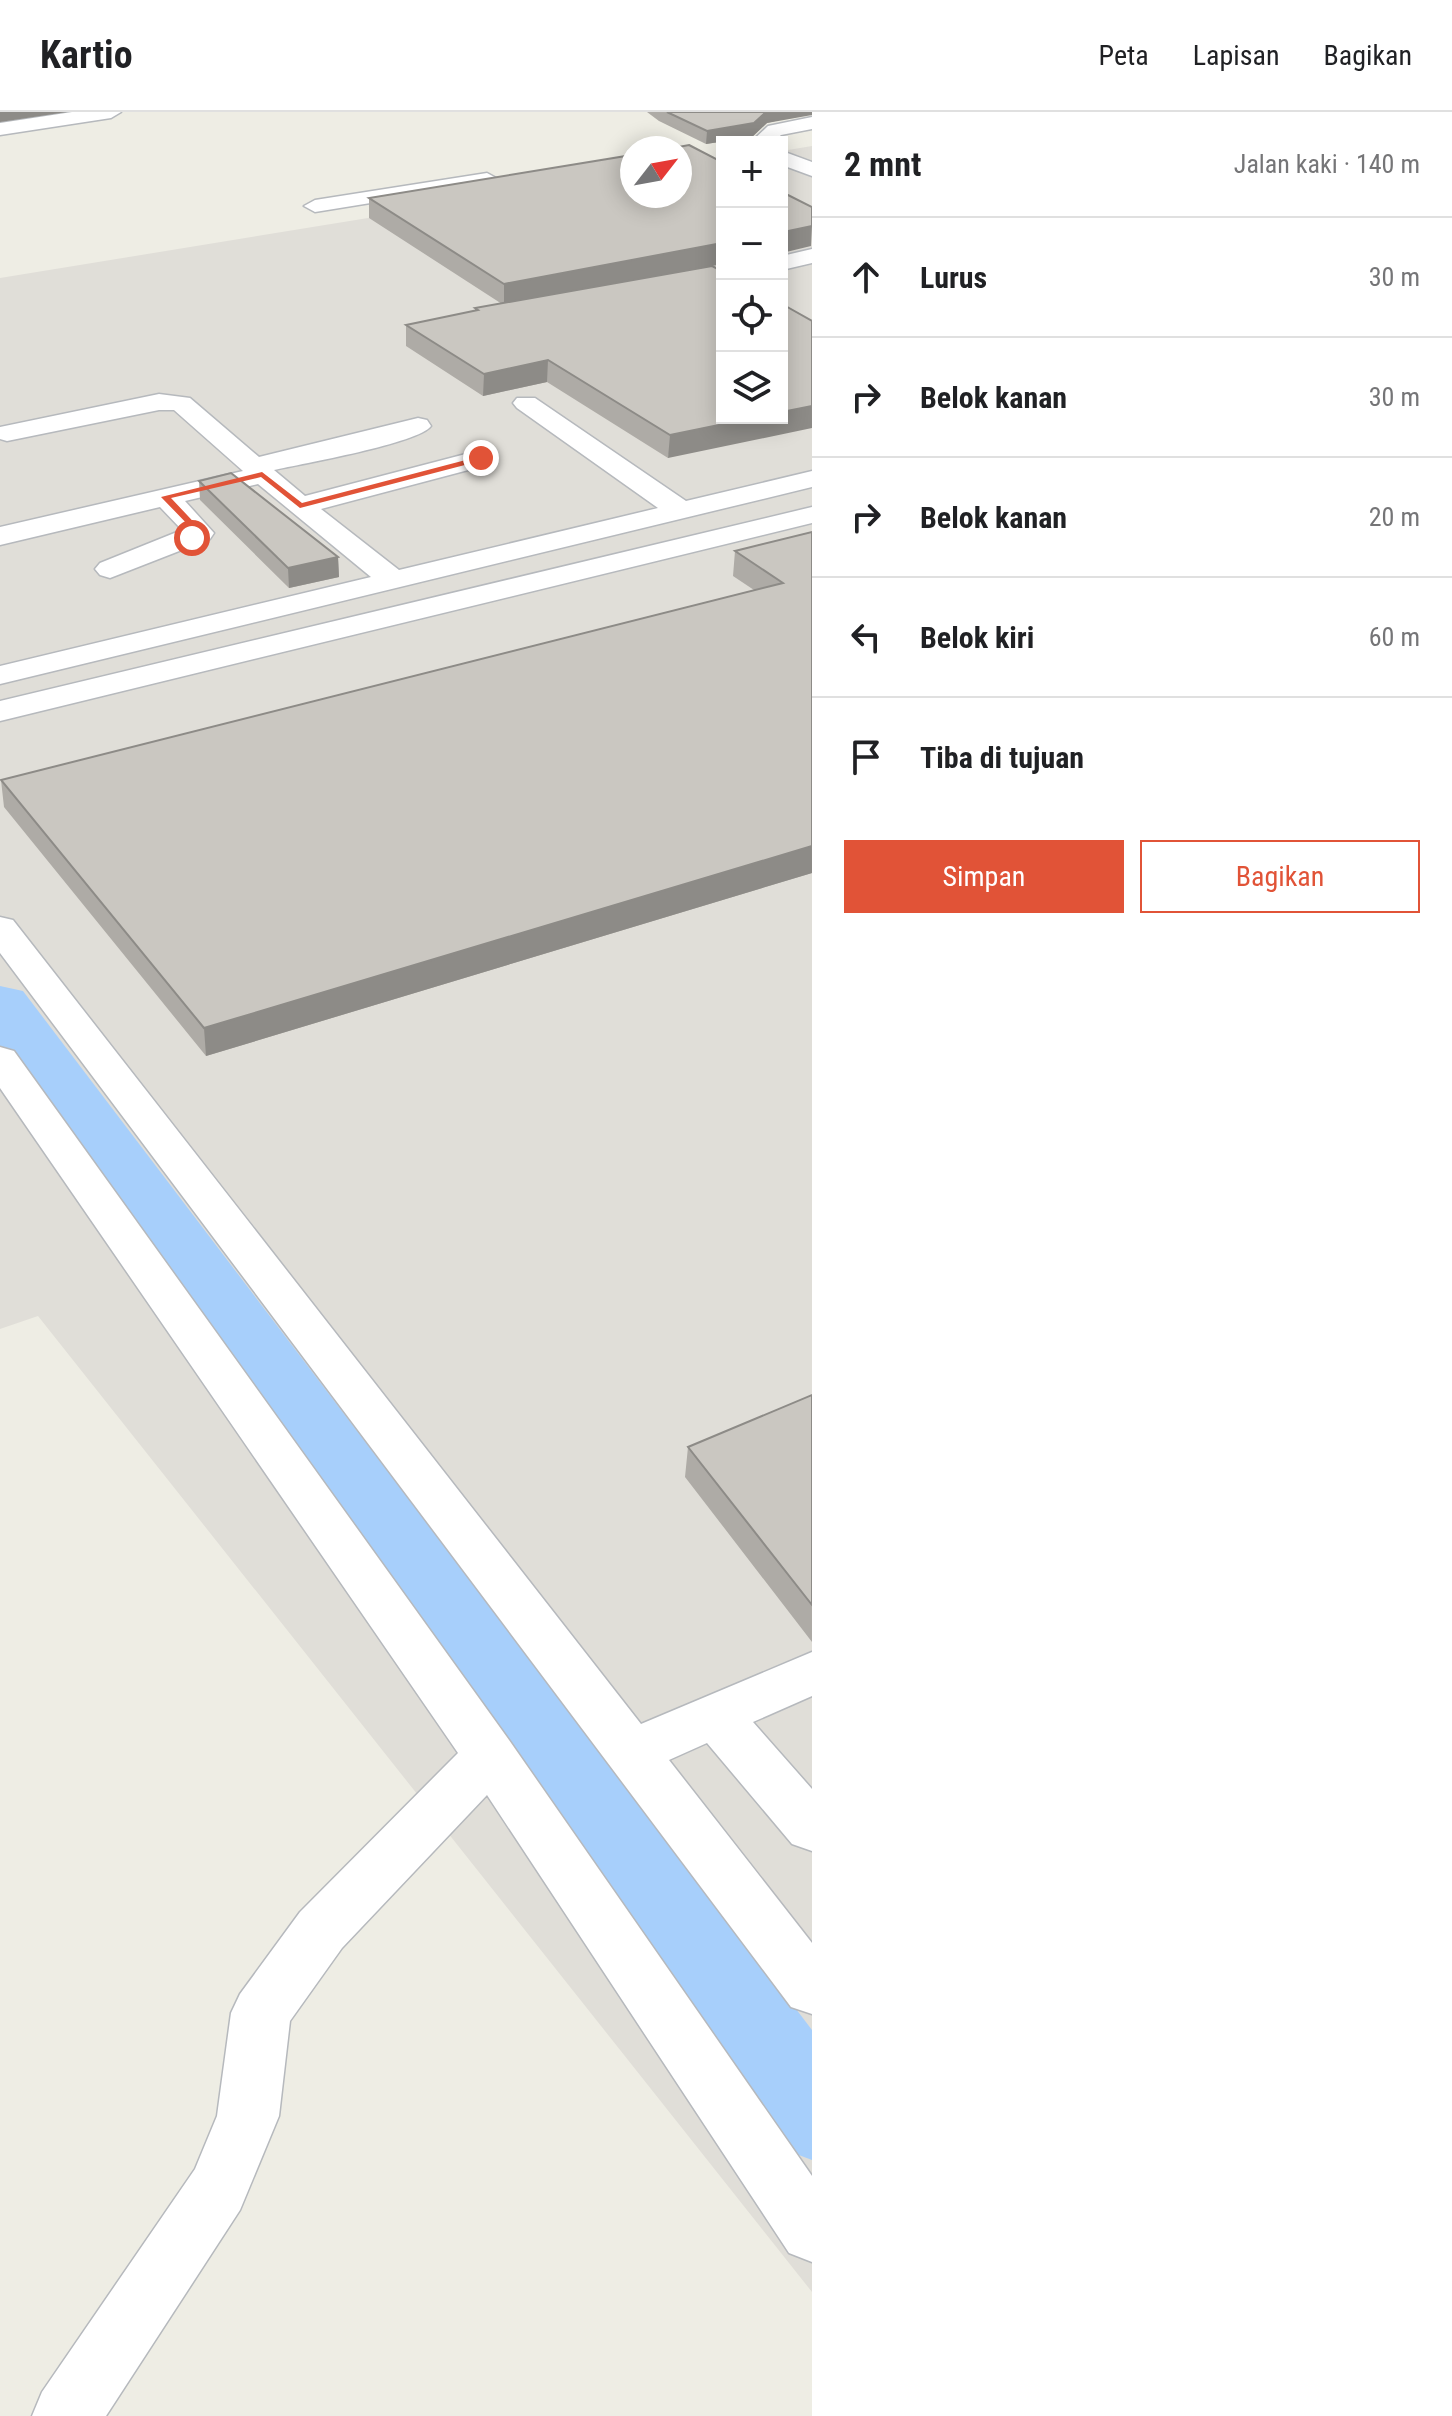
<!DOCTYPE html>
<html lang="id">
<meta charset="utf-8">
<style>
:root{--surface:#fff;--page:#f6f6f6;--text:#202124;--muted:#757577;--line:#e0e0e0;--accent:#e15337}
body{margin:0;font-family:"Roboto Condensed",sans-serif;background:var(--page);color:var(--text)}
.controls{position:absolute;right:24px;top:24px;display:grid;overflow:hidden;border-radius:0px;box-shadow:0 4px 20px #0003}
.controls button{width:72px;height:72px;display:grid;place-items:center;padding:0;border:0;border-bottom:2px solid var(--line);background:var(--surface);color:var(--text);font:40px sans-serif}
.compass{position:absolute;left:620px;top:24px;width:72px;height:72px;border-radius:50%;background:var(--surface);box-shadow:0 4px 20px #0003;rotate:59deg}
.stop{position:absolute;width:24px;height:24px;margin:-18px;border:6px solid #e15337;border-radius:50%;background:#fff}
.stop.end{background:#e15337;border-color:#fff;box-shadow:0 2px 8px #0008}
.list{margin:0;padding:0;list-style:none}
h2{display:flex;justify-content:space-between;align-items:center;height:104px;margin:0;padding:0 32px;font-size:34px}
h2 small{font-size:26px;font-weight:400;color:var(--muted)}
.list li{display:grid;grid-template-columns:52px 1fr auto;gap:24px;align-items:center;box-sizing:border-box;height:120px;padding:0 32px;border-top:2px solid var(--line)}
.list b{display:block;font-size:30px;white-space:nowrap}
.list em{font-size:26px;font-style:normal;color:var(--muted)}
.actions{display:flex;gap:16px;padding:24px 32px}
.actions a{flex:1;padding:18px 0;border:2px solid var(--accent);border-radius:0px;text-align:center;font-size:28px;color:var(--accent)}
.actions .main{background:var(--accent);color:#fff}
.icon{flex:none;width:44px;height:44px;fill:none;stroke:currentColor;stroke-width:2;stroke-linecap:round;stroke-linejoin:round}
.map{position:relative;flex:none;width:812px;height:2304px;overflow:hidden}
header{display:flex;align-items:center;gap:48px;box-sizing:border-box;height:112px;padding:0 40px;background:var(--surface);border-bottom:2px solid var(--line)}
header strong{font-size:38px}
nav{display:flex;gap:44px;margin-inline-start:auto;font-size:28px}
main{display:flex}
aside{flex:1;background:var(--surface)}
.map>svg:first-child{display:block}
.industrial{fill:#e0ded8}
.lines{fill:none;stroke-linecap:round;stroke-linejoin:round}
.river{fill:#a7cffb;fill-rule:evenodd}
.minor-casing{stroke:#b6b9bd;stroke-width:3}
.minor{fill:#fff;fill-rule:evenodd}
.wall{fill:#aeaba6}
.shaded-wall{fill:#8d8b87}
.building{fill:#cac7c1;stroke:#8d8b87;stroke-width:2}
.route{fill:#e15337}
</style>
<header>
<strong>Kartio</strong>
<nav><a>Peta</a><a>Lapisan</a><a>Bagikan</a></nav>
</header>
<main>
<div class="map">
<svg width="812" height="2304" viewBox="0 0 812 2304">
<rect width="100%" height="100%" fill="#eeede4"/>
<!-- industrial -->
<path class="industrial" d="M812,34V2180L38,1204L0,1217V166L632,63V84H680V55L722,49V306H782V39Z"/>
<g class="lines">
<!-- river -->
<path class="river" d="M0,874L23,879L812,1918V2048L775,2034L0,939Z"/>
<!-- minor casing -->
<g class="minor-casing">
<path id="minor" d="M72,0H121L111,6L0,23V11Z
M812,5V17L781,23L773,30H751L768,14Z
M782,39L812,50V64L782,53Z
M487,61L498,67L494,71L315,100L304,94L315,88Z
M812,137V151L782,158V144Z
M159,282L190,286L259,345L418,306L427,308L431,314C420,331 301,352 274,358L305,384L481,338L491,340L494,346L491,352L321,397L399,458L658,396L517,296L513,291L517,286H535L686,389L812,359V375L0,572V554L371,465L258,372L185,389L214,421L210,427L110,466L100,463L95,457L100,451L182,418L160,395L0,433V415L243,359L174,298H159L7,329L0,327V315Z
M812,395V411L0,609V589Z
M0,805L13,808L641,1612L812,1540V1584L753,1610L812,1677V1739L792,1732L707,1631L669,1648L812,1831V1902L791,1895L0,841Z
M0,935L14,939L509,1628L812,2064V2150L789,2141L487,1683L342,1836L290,1909L279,2004L240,2098L106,2304H32L42,2280L195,2057L217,2004L231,1901L240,1882L300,1800L458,1641L0,976Z"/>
</g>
<!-- minor -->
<use href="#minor" class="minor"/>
</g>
<!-- wall -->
<path class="wall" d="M647,0H812L767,11L752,25L706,32L659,9Z
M722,50V153L712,154L668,346L547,270L483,284L406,234V213L475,199V196L502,192L369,106V86Z
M199,369L338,445L339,465L289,476L200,388Z
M812,420V761L206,944L4,695L1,668L754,478L733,464L735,439Z
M812,1283V1530L685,1365L688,1335Z"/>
<!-- shaded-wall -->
<path class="shaded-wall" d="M0,0H67L0,10Z
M766,0H812V3L767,11L752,25L706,32L707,19Z
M812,114L811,134L782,141V124L783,120Z
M722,131L721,152L504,193V172Z
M548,248L547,270L483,284L484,262Z
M812,294V316L668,346L670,323L753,306H782V300Z
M338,445L339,465L289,476L288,456Z
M812,734V761L206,944L204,916Z"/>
<!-- building -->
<path class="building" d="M667,0H766L754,11L707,19Z
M689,33L722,50V131L504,172L369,86L632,43V84H680V36H673Z
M782,80L812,95V114L783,120L782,124Z
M712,154L722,159V306H753L670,323L548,248L484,262L406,213L478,198L475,196Z
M782,192L812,209V294L782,300Z
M231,361L338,445L288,456L199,369Z
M812,420V734L204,916L1,668L783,471L735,439Z
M812,1283V1493L688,1335Z"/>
<!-- route -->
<path class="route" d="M481,344L484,348L300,396L261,365L171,386L204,421L192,428L188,426L195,420L161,385L262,360L302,391Z"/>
</svg>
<div class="controls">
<button>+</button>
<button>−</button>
<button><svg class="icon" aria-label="locate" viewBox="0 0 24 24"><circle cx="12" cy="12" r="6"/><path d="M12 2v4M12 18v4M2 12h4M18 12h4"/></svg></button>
<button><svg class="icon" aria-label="layers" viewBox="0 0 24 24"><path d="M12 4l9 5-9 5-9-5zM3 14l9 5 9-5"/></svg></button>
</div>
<svg class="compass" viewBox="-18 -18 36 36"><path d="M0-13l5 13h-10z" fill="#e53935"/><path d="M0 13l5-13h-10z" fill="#757577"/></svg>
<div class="stop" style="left:192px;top:426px"></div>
<div class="stop end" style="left:481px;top:346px"></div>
</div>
<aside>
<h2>2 mnt<small>Jalan kaki · 140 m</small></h2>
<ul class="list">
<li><svg class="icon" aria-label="ahead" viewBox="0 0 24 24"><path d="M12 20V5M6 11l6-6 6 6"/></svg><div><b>Lurus</b></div><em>30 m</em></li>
<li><svg class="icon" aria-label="right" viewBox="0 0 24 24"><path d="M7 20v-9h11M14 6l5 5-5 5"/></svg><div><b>Belok kanan</b></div><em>30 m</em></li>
<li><svg class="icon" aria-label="right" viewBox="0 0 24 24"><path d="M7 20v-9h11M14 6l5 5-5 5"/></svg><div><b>Belok kanan</b></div><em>20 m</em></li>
<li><svg class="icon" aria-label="left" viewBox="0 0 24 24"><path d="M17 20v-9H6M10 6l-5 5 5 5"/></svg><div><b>Belok kiri</b></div><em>60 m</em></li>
<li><svg class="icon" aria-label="arrive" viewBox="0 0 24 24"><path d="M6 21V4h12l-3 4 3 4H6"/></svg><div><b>Tiba di tujuan</b></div></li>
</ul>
<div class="actions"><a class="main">Simpan</a><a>Bagikan</a></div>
</aside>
</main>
